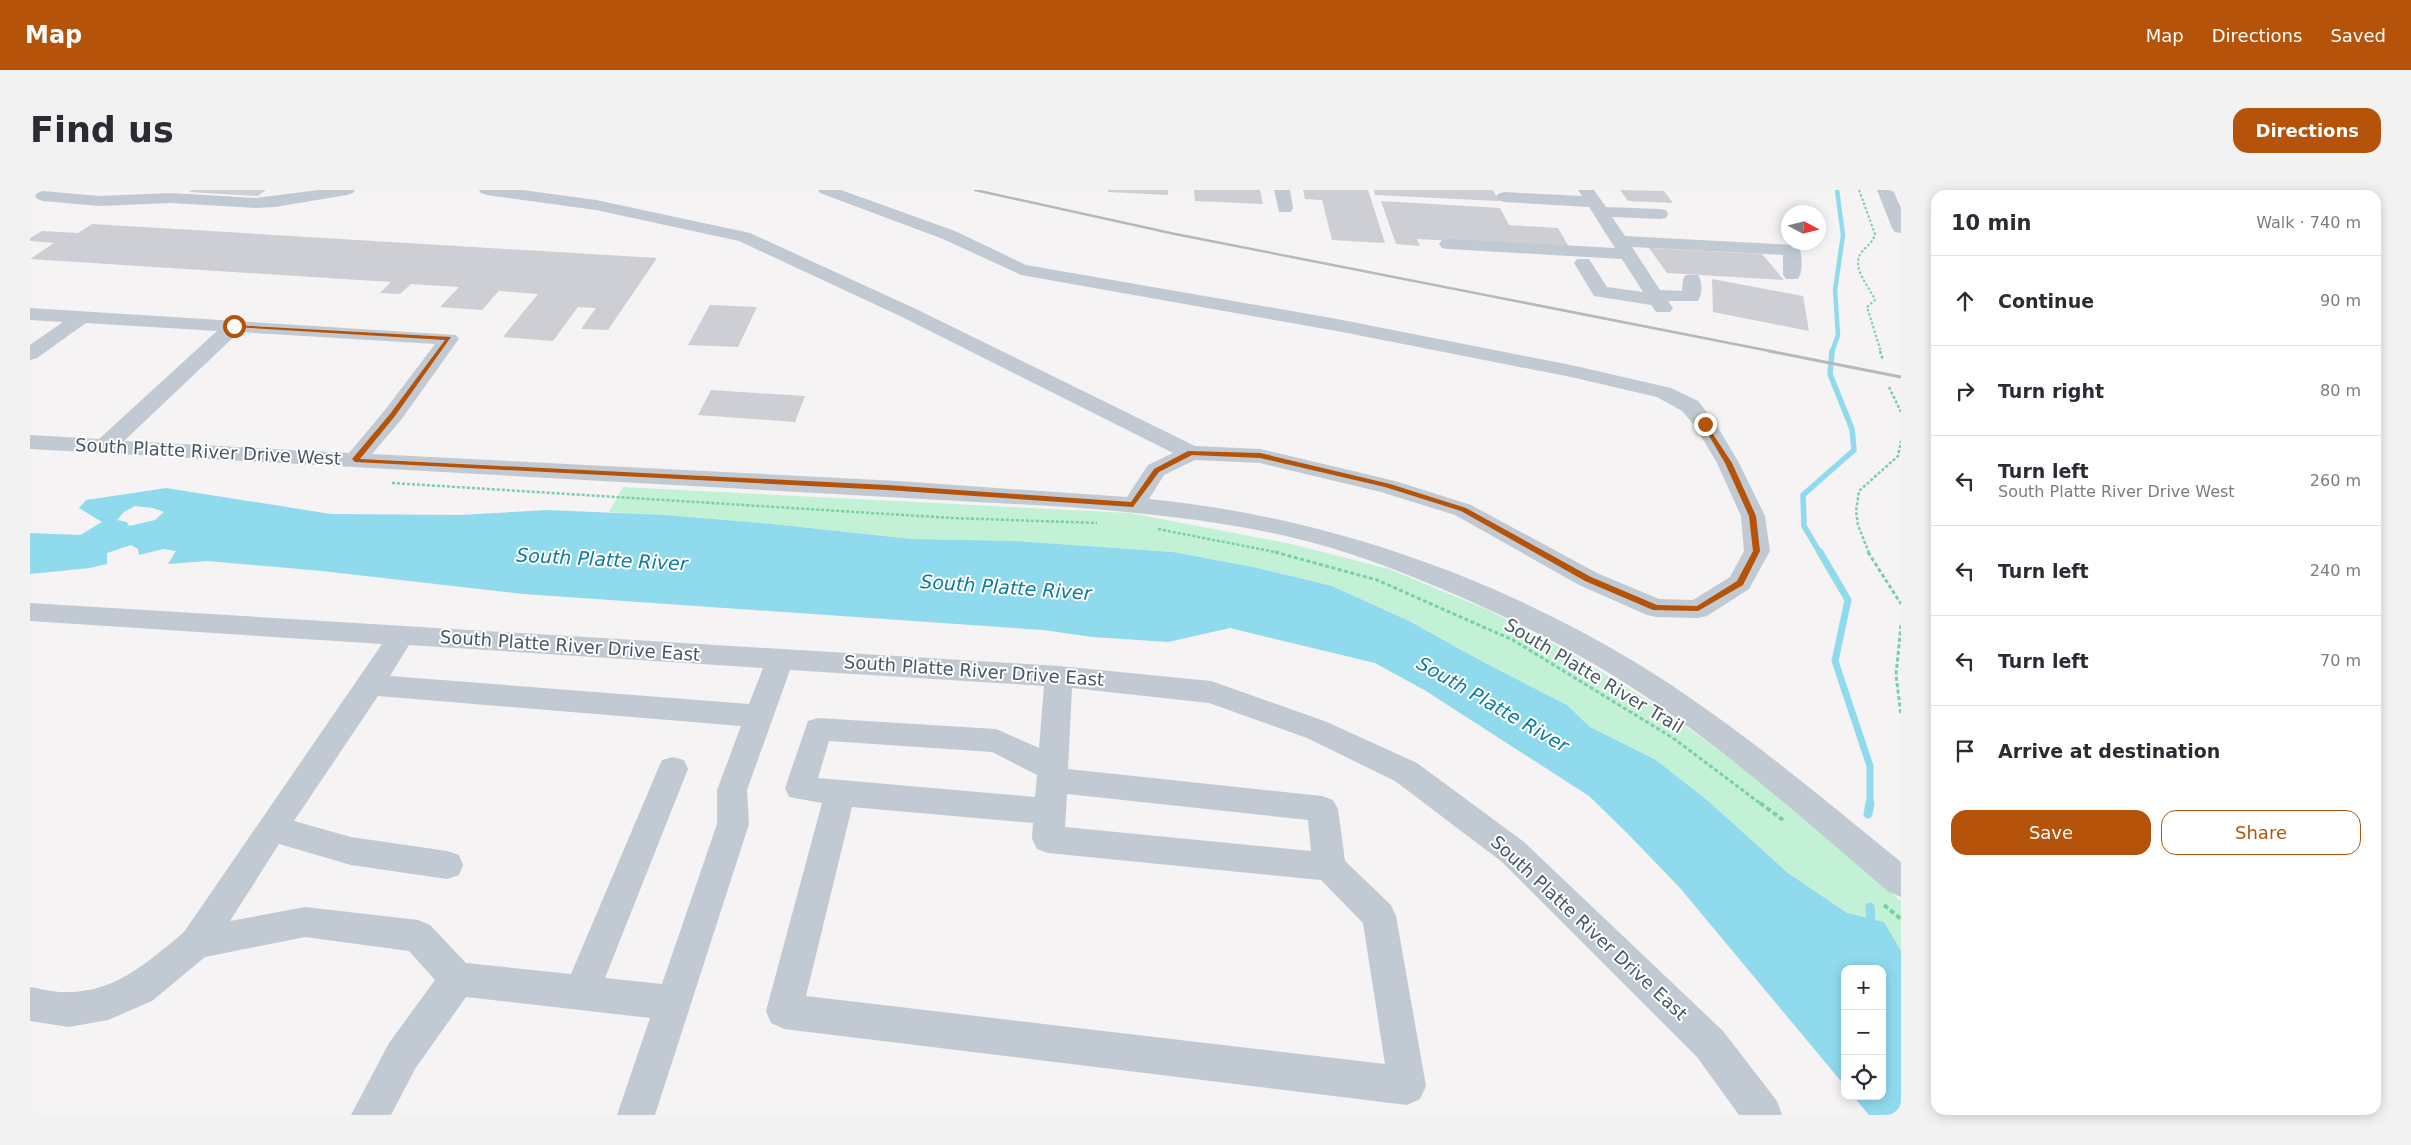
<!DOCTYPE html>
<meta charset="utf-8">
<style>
:root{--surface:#fff;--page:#f2f2f3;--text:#2b2b33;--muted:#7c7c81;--line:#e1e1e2;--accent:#b45309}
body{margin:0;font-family:"DejaVu Sans",sans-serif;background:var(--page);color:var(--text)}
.controls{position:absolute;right:15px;bottom:15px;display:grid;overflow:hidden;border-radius:10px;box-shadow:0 2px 12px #0003}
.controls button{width:45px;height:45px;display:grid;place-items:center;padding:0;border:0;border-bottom:1px solid var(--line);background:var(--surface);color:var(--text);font:25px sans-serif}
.compass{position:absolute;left:1751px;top:15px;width:45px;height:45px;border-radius:50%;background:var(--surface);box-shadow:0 2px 12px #0003;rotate:97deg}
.stop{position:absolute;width:15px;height:15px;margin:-11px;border:4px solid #b45309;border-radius:50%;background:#fff}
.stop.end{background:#b45309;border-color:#fff;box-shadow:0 1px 5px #0008}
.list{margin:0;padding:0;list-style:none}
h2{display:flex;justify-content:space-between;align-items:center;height:65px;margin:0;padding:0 20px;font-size:21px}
h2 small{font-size:16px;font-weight:400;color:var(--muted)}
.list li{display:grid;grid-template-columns:32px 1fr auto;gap:15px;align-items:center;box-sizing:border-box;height:90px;padding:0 20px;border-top:1px solid var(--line)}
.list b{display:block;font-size:19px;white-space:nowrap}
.list p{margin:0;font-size:16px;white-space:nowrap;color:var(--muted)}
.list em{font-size:16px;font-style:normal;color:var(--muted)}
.actions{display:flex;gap:10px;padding:15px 20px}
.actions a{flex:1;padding:11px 0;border:1px solid var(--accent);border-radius:15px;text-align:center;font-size:18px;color:var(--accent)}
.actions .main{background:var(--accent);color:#fff}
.icon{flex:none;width:28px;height:28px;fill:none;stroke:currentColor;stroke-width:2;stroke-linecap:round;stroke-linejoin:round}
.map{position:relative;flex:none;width:1871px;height:925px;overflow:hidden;border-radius:15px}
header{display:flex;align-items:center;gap:30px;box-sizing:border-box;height:70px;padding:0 25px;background:var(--accent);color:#fff}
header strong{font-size:24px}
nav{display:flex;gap:28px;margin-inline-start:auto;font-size:18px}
.intro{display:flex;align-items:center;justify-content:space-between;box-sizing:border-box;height:120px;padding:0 30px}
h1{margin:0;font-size:35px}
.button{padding:12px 22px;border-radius:15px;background:var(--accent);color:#fff;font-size:18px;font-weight:700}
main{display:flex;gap:30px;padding:0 30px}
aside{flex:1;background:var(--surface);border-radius:15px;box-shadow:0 2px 12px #0003}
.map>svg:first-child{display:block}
.green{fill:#c3f1d5}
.water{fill:#90daee;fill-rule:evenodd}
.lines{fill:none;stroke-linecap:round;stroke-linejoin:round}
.stream-far3{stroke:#90daee;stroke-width:4.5}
.stream-far2{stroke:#90daee;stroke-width:5.5}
.stream-far1{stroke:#90daee;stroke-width:7}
.stream{stroke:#90daee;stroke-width:9}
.building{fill:#cdcfd5}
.path-far3{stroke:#7ad0a6;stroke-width:2;stroke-dasharray:2.5 2;stroke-linecap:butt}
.path-far2{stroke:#7ad0a6;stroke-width:2.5;stroke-dasharray:3 2;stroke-linecap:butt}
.path-far1{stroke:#7ad0a6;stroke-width:3;stroke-dasharray:4 2.5;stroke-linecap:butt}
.path{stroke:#7ad0a6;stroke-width:4;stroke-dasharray:5 3;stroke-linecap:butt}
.minor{fill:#c1cad2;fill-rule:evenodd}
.rail-far1{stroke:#b5b8bd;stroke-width:2.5}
.rail{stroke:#b5b8bd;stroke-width:3}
.route{fill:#b45309}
.labels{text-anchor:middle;stroke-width:4;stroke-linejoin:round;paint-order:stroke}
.street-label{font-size:18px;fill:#4a5661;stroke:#fff}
.water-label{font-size:19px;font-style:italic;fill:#0c7c9b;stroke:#fff}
</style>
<header>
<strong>Map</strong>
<nav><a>Map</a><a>Directions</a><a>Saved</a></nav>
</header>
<div class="intro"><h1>Find us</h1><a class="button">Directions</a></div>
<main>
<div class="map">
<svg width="1871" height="925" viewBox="0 0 1871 925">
<rect width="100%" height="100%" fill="#f5f3f3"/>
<!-- green -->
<path class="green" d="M593,297L1100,323L1257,353L1359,379L1458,420L1532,458L1629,517L1741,598L1871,711V761L1854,732L1817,723L1758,683L1677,610L1626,570L1560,537L1537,515L1457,474L1379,431L1302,396L1223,377L1143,362L986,351L882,349L742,334L579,322Z"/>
<!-- water -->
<path class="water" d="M136,298L301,324L430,325L518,320L633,325L742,334L882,349L986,351L1143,362L1223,377L1302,396L1379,431L1457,474L1537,515L1560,537L1626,570L1677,610L1758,683L1817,723L1854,732L1871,761V925H1839L1823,906H1852V779H1815V896L1650,698L1598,644L1559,606L1396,501L1345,473L1200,438L1138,452L1063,447L1013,440L494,404L292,381L177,371L138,374L146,361L133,359L109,365L108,359L101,355L77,363V374L60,378L0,384V343L50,345L72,332L49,318L56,310ZM105,316L123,318L134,322L125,330L99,336L97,332L87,330L94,322Z"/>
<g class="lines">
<!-- stream-far3 -->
<path class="stream-far3" d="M1802,162L1808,145L1805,100L1813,45L1807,0"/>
<!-- stream-far2 -->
<path class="stream-far2" d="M1790,363L1774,336L1773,305L1824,260L1822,239L1800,184L1802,161"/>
<!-- stream-far1 -->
<path class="stream-far1" d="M1790,362L1818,410L1805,471L1840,576V614"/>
<!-- stream -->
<path class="stream" d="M1838,624L1840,613
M1837,735L1841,729L1840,717"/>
</g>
<!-- building -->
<path class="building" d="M162,0H236L228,6L159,2Z
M1078,0H1138V5L1078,2Z
M1164,0H1230L1233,14L1165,11Z
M1273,0H1338L1355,53L1302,50L1292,10L1275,9Z
M1344,0H1463L1469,11L1345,5Z
M1590,0L1634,1L1643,13L1598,11Z
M1351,11L1470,18L1479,35L1528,38L1539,57L1387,49L1390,56L1366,54Z
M62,34L627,68L578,140L551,139L566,118L548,117L523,151L473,147L508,104L469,101L452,120L410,117L429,97L381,94L370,104L350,103L361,92L0,69L24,53L0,51V48L12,41L48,43Z
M1619,58L1732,64L1754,90L1637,83Z
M1682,89L1773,106L1779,141L1683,122Z
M680,115L727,117L708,157L658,155Z
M681,200L775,206L765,232L668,225Z"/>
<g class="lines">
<!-- path-far3 -->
<path class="path-far3" d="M1829,0L1845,44C1843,53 1836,56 1831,63C1821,78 1839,96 1845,110L1837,117L1851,162"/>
<!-- path-far2 -->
<path class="path-far2" d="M1850,161L1853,170
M1859,197L1871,222
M362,293L922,328L1067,333
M1128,339L1250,363
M1839,363L1828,335L1826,321L1829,301L1868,266L1871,251"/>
<!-- path-far1 -->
<path class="path-far1" d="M1245,362L1347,390L1483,450L1643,548L1731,614
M1838,362L1871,414
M1871,435L1866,485L1871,525"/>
<!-- path -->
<path class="path" d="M1730,613L1753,630
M1854,715L1871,729"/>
<!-- minor -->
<path class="minor" d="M288,0H325L323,3L317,5L245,17L226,18L140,13L70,16L13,11L7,9L5,6L7,3L13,1L70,6L140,3L226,8Z
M449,0H493L566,10L720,43L886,119L1165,256L1230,259L1365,291L1441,315L1567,383L1629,409L1663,410L1700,387L1714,361L1711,326L1687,273L1665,236L1652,221L1627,207L1541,187L1307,141L991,85L913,49L790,3L788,0H811L925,41L996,75L1307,129L1541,175L1641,198L1668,211L1686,234L1709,273L1735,326L1740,361L1719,399L1677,426L1668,428L1626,427L1617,425L1549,395L1425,325L1351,302L1230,273L1165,270L1134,285L1119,309C1290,326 1457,383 1605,472C1700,530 1785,602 1871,672V707L1859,702C1771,627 1683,548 1584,486C1527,451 1467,422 1405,396C1359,377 1312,359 1264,348C1189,330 1114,323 1038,317L0,259V245L69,249L187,141L56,133L7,168L0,170V155L33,132L0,130V118L426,145L429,149L426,153L371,230L342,264L868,291L1097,307L1118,275L1143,263L872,127L709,51L566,20L457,5L451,3ZM209,142L405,154L355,220L319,263L94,251Z
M1244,0H1260L1263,18L1261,22H1249Z
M1548,0H1564L1576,17L1630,19L1636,20L1638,24L1636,28L1630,29L1582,27L1595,46L1762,55L1768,56C1773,63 1773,82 1768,89H1756L1753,85V65L1602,57L1630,100L1652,101L1653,89L1656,85H1668C1673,92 1672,105 1668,111H1638L1643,118L1640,122H1626L1621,115L1564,106L1544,73L1547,69H1559L1577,97L1613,102L1592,69L1418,59L1412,58L1409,54L1412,50L1418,49L1585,58L1559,17L1474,12L1468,10L1466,7L1468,4L1474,2L1552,6Z
M1847,0H1863L1871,18V43L1865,42L1862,38Z
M0,413L1029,476L1181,491L1297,532L1387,573L1494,652L1693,841L1747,911L1752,925H1709L1667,867L1472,672L1365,591L1277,548L1179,513L1042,498L1038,579L1292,606L1303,610L1308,619L1315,671L1361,715L1366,726L1396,896L1390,909L1377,915L754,839L741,833L736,821L792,613L759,607L755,598L778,531L788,528L966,539L1009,558L1014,496L760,480L717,600L719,634L625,925H587L620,828L436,807L385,879L361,925H321L359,853L405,790L379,761L275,747L175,767L122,811L78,830L39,837L0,831V797C12,799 25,803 38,802C86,802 119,771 154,742L352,454L0,431ZM379,455L733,478L719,514L360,486ZM348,506L711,536L687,600V634L632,794L575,788L658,579L654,570L643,567L632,570L628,579L541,784L436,773L400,735L388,730L275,717L200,731L249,654L321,675L417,689L429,685L433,675L429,665L417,661L321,647L264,631ZM799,551L962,562L1007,585L1005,607L788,588ZM1037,604L1278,630L1281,661L1035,637ZM822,617L1003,633L1002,649L1007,659L1018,663L1291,690L1333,733L1355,874L776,806Z"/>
<!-- rail-far1 -->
<path class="rail-far1" d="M945,0L1145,44L1745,162"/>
<!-- rail -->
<path class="rail" d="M1739,161L1871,187"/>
</g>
<!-- route -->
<path class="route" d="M202,135L421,147L365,226L330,269L857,295L1101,312L1124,279L1158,261L1230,263L1360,294L1436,318L1561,387L1627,415L1667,416L1707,391L1723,361L1719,326L1695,273L1672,234L1675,232L1702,273L1726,326L1730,361L1713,395L1668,421L1623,420L1555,391L1431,321L1355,297L1230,268L1162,265L1129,282L1103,317L857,300L325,272L322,269L360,224L415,150L204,137Z"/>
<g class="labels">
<!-- street labels -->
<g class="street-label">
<text transform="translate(178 262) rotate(3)" y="6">South Platte River Drive West</text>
<text transform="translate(540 456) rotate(4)" y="6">South Platte River Drive East</text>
<text transform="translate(944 481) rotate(4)" y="6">South Platte River Drive East</text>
<text transform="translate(1564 486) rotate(31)" y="6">South Platte River Trail</text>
<text transform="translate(1559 738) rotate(43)" y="6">South Platte River Drive East</text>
</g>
<!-- water labels -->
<g class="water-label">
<text transform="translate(572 369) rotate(3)" y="7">South Platte River</text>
<text transform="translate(976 397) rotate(4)" y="7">South Platte River</text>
<text transform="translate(1463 514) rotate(30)" y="7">South Platte River</text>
</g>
</g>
</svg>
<div class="controls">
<button>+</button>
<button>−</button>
<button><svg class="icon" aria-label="locate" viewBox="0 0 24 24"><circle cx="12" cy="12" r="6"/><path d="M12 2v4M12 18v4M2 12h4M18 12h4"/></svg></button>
</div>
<svg class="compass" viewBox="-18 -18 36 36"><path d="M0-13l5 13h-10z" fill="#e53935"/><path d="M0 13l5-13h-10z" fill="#7c7c81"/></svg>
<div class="stop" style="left:204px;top:136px"></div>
<div class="stop end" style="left:1675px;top:234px"></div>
</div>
<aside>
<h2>10 min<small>Walk · 740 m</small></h2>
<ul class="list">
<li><svg class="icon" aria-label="ahead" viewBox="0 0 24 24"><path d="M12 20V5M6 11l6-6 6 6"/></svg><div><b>Continue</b></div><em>90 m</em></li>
<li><svg class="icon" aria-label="right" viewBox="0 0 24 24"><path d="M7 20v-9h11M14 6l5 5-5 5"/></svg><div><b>Turn right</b></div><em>80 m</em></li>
<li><svg class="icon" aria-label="left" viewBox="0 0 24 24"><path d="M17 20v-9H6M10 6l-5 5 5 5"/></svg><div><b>Turn left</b><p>South Platte River Drive West</p></div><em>260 m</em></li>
<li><svg class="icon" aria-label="left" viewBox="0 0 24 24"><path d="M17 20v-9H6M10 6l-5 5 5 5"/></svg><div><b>Turn left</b></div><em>240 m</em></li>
<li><svg class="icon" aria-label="left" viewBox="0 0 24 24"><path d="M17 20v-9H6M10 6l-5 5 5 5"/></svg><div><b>Turn left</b></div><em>70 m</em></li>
<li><svg class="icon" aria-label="arrive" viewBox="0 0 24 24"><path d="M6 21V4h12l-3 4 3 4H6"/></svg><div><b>Arrive at destination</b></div></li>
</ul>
<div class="actions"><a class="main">Save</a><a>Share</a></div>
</aside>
</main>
